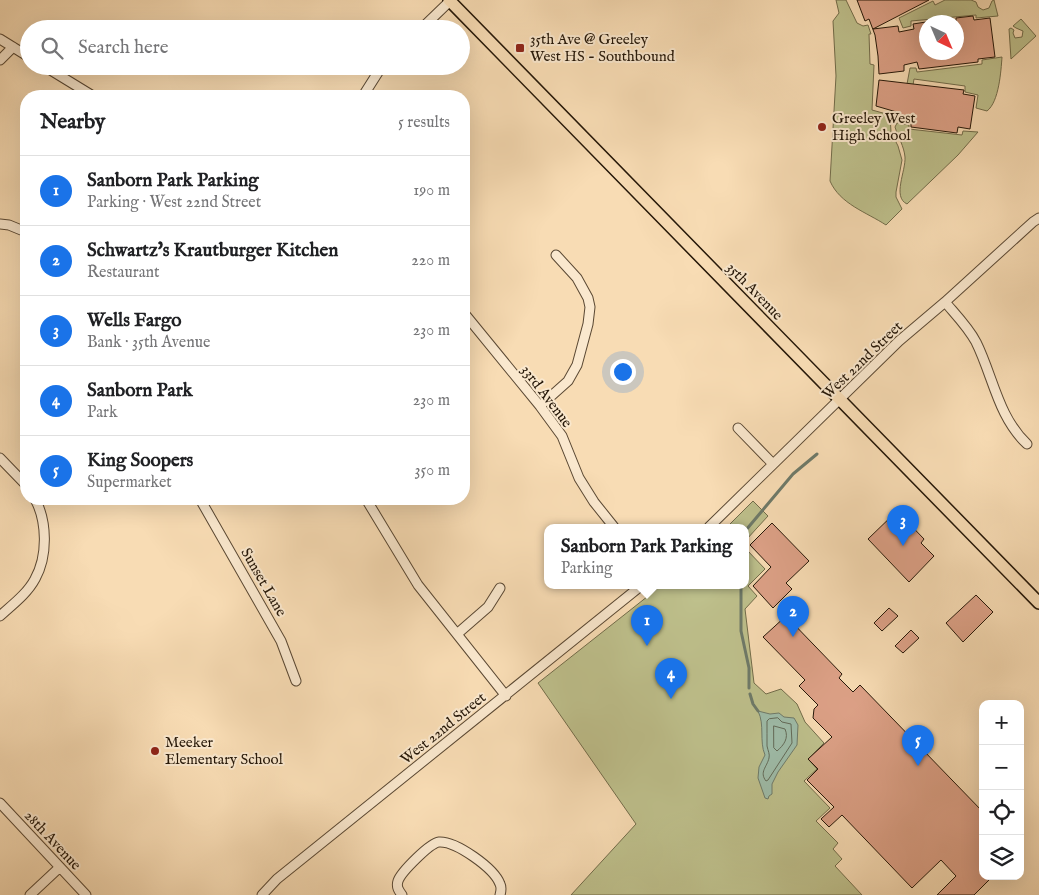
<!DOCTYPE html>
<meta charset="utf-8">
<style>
:root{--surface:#fff;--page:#f2f2f2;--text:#202124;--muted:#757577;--line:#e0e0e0;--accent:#1a73e8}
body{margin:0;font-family:"IM FELL English",serif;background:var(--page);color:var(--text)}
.controls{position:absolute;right:15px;bottom:15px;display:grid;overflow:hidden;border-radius:10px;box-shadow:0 5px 20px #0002}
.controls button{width:45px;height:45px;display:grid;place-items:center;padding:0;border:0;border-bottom:1px solid var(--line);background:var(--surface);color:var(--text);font:25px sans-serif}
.compass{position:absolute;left:919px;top:15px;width:45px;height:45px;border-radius:50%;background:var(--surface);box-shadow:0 5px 20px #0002;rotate:136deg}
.you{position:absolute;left:622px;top:371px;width:18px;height:18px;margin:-12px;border:4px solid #fff;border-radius:50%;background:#1a73e8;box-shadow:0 0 0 8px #1a73e833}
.badge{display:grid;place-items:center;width:32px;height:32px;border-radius:50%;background:var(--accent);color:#fff;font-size:16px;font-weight:700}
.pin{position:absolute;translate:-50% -41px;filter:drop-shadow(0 1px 2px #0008)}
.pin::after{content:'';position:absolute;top:26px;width:18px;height:15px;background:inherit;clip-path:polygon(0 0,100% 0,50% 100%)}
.popup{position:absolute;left:544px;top:524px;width:205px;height:65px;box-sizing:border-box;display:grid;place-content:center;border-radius:10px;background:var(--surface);filter:drop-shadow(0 1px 4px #0005);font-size:16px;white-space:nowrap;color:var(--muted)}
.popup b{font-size:19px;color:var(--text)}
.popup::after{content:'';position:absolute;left:50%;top:100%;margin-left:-10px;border:10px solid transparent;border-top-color:var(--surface)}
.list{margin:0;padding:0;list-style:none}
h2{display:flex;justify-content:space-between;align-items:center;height:65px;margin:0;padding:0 20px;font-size:21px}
h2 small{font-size:16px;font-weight:400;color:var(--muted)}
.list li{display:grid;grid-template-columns:32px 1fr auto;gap:15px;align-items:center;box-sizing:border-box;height:70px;padding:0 20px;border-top:1px solid var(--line)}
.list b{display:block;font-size:19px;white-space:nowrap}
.list p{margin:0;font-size:16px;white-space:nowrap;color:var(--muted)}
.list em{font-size:16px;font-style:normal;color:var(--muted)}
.icon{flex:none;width:28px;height:28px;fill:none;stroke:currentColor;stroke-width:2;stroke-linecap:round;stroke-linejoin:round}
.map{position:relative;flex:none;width:1039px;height:895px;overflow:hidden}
.search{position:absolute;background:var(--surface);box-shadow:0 5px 20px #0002;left:20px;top:20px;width:450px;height:55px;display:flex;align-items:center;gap:12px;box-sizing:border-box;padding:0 18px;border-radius:28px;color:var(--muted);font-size:19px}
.panel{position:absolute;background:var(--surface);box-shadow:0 5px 20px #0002;left:20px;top:90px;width:450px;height:415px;border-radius:20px}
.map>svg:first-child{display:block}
.green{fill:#bec08c;stroke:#726c4a}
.water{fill:#9ebca9;stroke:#6e7a69}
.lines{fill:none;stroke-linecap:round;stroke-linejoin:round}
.shore{stroke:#626a58;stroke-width:1}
.stream{stroke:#6e7a69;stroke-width:3}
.building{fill:#dda187;stroke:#251708}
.minor-casing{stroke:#5a4833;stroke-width:11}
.major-casing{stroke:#251708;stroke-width:14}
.minor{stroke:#fae8ce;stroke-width:9}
.major{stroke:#f8dcb4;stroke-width:11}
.poi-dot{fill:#8f2418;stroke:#fae8ce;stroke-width:2}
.labels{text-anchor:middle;stroke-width:4;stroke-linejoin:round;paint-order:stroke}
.poi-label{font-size:15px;fill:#251708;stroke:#fae8ce;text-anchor:start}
.street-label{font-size:15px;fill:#251708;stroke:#fae8ce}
</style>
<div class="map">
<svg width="1039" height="895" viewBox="0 0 1039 895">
<rect width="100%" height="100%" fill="#f8dcb4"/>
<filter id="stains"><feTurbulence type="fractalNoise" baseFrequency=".004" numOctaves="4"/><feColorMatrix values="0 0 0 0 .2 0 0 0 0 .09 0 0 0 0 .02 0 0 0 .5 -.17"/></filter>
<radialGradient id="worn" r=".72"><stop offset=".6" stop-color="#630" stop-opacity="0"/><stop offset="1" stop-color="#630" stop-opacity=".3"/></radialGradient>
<!-- green -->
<path class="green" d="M836,0H846L857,23L863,26L868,25L871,34H869L870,64L874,65L872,110L890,115L891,132L898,146L902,160L896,192V197L902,209L886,225C866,212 840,204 830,181L836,76L833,21L839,13Z
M945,0H971L976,2L978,7L983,10L989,8L992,1L994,0L998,16L976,18V15L911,21V26L903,28L899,18L933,1L935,5Z
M1021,19L1036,36L1011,59L1009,29L1011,28L1014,30L1013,33L1015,38L1022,37L1023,31L1016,28L1013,26Z
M1002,57C1001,71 999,102 987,111L976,108L978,95L965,92V86L914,79L913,85L907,84L910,68H916L917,72L982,64V60Z
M897,123L909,125V129L962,135L963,131L978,132L958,155L907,204C892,197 906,171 905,157C904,146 898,137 895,127Z
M753,501L768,516L746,540V527H727Z
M746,544L747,550L765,569L748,586L757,596L745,609L754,683L766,694L781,689L797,704L805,722L824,743L808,759L817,769L804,781L830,808L816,821L838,843L833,849L842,859L835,866L862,895H571L636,824L538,683L662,585H746Z"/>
<!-- water -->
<path class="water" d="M758,711L770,714L779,713L784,717L794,718L798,725L797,745L778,772L772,784V794L769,796L768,799L765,798L758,778L759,767L765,755C759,741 765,725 758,711Z"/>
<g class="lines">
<!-- shore -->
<path class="shore" d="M778,718L782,722L791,724L792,743L768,780L766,781C759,772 767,767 769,758C770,754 768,751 767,746C767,738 767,729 767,721L769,719Z
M774,726L785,729C789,738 784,745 777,751L774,748Z"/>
<!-- stream -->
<path class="stream" d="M746,530L793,474L817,454
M741,585V631L749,668V688
M750,694L753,704L758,711"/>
</g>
<!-- building -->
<path class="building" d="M857,0H929L873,29L898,26L899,32L914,29L913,24L926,22V52H956V18L973,16L974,20L990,18L995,57L978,59V62L919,69L917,62L904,65V71L879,74L878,56L875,35L869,19L865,21Z
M879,80L964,90L963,94L975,96L970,129L958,127L957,133L911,127V122L899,120L900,113L876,106Z
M897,511L924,539L921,543L934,556L909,582L868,539Z
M772,523L809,561L786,583L792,589L773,608L753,586L771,567L750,545Z
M976,595L993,612L963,642L946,623Z
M889,608L898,616L882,631L874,623Z
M786,616L842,674L839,678L853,692L860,685L983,812V876H993L974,895H937L956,876L941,860L912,888L842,815L829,827L821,819L834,807L807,780L818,769L808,759L832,737L813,718L814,709L818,705L799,686L805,680L763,637Z
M911,630L919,638L903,653L895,646Z"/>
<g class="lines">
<!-- minor casing -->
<g class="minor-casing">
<path id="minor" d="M421,29L451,0
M0,39L29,57
M0,60L13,47
M44,66L93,96
M363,96L382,66
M0,224L9,225L26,232
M945,302C956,315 968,327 976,342C993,376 998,417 1027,444
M464,313L540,406L562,436L579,478L594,502L614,527
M540,406L568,381L577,365L588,324L590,307L588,298L577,278L556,255
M738,428L773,464
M0,458L26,485
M200,499L281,641L296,681
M366,499L418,585L506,696
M709,527L899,341L945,302L1033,222L1039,218
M0,616C12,605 27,594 35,579C48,556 47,521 35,499
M457,634L488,607L500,588
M0,803L86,895
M30,895L60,867
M262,895L277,879L642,585
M402,895C399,891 396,887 398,881C401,872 430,843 439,842C456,841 494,868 500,884C502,888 501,891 500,895"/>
</g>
<!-- major casing -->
<g class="major-casing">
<path id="major" d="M449,0L1039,603"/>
</g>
<!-- minor -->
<use href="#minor" class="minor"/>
<!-- major -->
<use href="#major" class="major"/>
</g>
<!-- markers -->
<g class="poi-dot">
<rect x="515" y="43" width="10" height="10" rx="2.5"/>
<circle cx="822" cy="127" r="5"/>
<circle cx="155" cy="751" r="5"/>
</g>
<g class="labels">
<!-- poi labels -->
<g class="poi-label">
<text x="530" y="44">35th Ave @ Greeley<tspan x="530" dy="17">West HS - Southbound</tspan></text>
<text x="832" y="123">Greeley West<tspan x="832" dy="17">High School</tspan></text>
<text x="165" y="747">Meeker<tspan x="165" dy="17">Elementary School</tspan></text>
</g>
<!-- street labels -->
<g class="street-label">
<text transform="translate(755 291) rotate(46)" y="5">35th Avenue</text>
<text transform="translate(862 360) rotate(-44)" y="5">West 22nd Street</text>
<text transform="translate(547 396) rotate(53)" y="5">33rd Avenue</text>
<text transform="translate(264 582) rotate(60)" y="5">Sunset Lane</text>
<text transform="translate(443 728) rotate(-39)" y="5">West 22nd Street</text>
<text transform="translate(53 840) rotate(47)" y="5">28th Avenue</text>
</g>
</g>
<rect width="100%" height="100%" filter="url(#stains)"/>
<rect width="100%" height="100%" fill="url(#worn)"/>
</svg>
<div class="controls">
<button>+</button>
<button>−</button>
<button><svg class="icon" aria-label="locate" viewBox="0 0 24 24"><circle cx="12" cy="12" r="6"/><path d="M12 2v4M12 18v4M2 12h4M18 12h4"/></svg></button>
<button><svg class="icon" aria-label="layers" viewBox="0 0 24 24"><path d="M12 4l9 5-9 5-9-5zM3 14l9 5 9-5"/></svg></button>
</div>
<svg class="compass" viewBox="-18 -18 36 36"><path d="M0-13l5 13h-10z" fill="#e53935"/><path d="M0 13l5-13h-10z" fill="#757577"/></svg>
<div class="you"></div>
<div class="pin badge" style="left:647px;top:646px">1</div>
<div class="popup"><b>Sanborn Park Parking</b>Parking</div>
<div class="pin badge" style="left:793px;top:637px">2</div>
<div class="pin badge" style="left:903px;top:546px">3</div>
<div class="pin badge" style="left:671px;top:699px">4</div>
<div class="pin badge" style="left:918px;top:766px">5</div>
<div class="search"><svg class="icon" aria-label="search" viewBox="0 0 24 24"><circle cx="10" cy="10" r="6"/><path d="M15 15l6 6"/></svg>Search here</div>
<section class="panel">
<h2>Nearby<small>5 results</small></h2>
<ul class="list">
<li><span class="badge">1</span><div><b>Sanborn Park Parking</b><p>Parking · West 22nd Street</p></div><em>190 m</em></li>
<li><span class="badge">2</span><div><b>Schwartz's Krautburger Kitchen</b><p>Restaurant</p></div><em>220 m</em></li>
<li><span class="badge">3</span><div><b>Wells Fargo</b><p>Bank · 35th Avenue</p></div><em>230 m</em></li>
<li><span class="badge">4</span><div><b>Sanborn Park</b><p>Park</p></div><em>230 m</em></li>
<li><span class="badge">5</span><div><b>King Soopers</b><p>Supermarket</p></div><em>350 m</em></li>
</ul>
</section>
</div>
